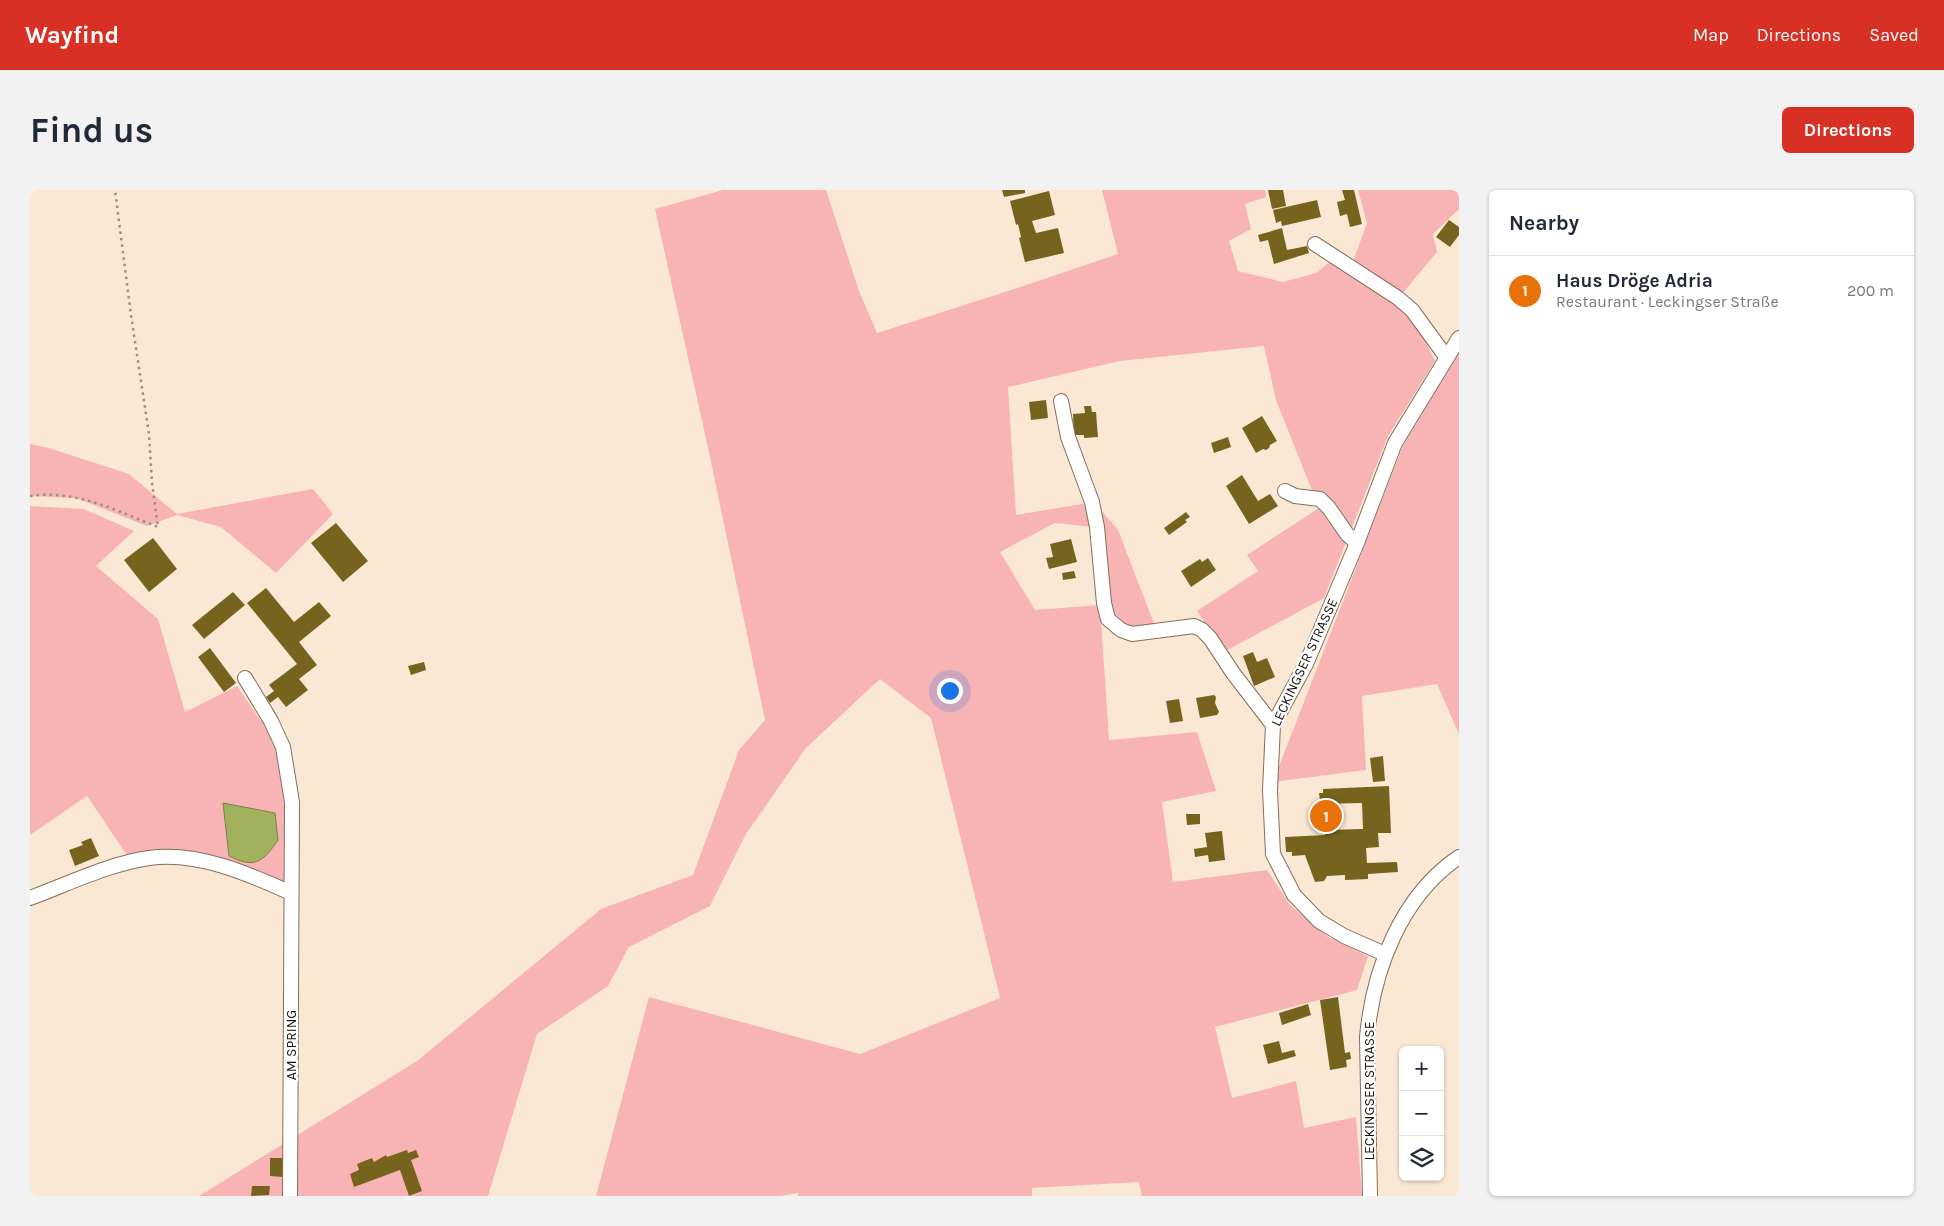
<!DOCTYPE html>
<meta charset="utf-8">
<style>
:root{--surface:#fff;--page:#f2f2f3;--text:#1f2937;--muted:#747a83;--line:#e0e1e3;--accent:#d93025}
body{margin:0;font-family:Karla,sans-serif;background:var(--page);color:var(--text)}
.controls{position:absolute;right:15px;bottom:15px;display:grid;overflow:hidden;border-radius:8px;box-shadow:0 1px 4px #0004}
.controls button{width:45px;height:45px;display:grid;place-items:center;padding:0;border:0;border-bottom:1px solid var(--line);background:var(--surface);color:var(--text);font:25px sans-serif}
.you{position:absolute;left:919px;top:500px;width:18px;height:18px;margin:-12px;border:4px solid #fff;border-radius:50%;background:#1a73e8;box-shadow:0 0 0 8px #1a73e833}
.badge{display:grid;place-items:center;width:32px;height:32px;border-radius:50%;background:var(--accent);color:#fff;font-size:16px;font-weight:700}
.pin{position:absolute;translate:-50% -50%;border:2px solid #fff;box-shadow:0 1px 5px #0006}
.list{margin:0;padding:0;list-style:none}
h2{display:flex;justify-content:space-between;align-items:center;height:65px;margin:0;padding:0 20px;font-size:21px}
h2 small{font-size:16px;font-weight:400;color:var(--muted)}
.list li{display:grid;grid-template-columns:32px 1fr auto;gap:15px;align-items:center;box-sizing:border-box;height:70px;padding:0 20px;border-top:1px solid var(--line)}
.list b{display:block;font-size:19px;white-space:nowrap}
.list p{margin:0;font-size:16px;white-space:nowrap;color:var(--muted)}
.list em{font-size:16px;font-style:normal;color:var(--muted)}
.icon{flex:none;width:28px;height:28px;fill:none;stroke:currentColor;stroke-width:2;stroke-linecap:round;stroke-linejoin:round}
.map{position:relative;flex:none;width:1429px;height:1006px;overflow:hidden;border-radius:8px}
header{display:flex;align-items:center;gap:30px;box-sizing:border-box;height:70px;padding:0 25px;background:var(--accent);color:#fff}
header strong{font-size:24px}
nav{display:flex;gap:28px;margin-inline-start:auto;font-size:18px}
.intro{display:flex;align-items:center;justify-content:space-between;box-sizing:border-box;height:120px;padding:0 30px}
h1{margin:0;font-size:35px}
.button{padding:12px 22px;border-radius:8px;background:var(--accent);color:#fff;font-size:18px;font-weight:700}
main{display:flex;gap:30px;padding:0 30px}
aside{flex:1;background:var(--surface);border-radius:8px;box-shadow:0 1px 4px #0004}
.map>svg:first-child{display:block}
.green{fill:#f8b3b4}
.water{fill:#a2b15d;stroke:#798245}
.building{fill:#76631e}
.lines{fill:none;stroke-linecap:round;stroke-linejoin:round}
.minor-casing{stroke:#806f5e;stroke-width:16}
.path{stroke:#9b8d7f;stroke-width:2.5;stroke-dasharray:2.5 4;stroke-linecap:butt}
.minor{stroke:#fff;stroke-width:14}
.labels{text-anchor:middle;stroke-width:4.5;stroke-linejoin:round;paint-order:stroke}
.street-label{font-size:14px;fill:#1a140d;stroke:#fff}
</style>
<header>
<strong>Wayfind</strong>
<nav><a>Map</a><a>Directions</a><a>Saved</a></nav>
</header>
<div class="intro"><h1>Find us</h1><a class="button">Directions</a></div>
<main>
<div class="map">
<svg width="1429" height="1006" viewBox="0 0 1429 1006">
<rect width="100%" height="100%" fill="#fbe8d4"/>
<!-- green -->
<path class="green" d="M693,0H796L829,101L847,143L990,97L1088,64L1072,0H1235L1236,7L1215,14L1221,39L1199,51L1208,81L1253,92L1286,83L1301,71L1358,105L1384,128L1405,171L1358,246L1294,408L1194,462L1167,421L1228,381L1217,365L1289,318L1246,210L1234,156L1090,171L978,197L986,325L1064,312L1088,340L1125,436L1102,440L1082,421L1072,338L1025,333L970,362L1005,420L1070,415L1079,550L1167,542L1186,601L1132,612L1143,692L1237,680L1260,715L1298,747L1338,766L1327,800L1185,837L1202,908L1266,891L1274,938L1326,927L1332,1006H1112L1109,992L1002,998V1006H768V1003L750,1006H566L619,807L830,864L970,808L901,528L850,489L776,558L716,644L680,716L599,757L578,796L507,844L458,1006H169L387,871L571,719L663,685L709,560L735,530L677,253L625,19Z
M1328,0H1429V19L1403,44L1407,62L1372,104L1322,74L1337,33Z
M1429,162V544L1407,494L1332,506L1336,580L1243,592L1373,256Z
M0,254L19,258L99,284L147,324L283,299L303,324L246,383L191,337L147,325L117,336L46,308L0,306Z
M0,316L54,319L104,341L66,376L128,429L155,522L207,496L249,557L258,613V693L253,694L187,671L98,667L57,606L0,645Z"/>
<!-- water -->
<path class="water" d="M193,613L245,623L248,650C233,672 225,679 199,666Z"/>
<!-- building -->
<path class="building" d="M972,0H995V3L974,7Z
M1238,0H1253L1256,16L1242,19Z
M1312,0H1324L1332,34L1320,37L1317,24L1310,26L1307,12L1315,10Z
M1019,1L1025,25L1002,31L1006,43L1028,38L1034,63L995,72L989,48L991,47L988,34L986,35L980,11Z
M1287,10L1291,27L1252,36L1251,31L1246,33L1243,20Z
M1419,30L1429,37V45L1420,57L1406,47Z
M1252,38L1257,60L1277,56L1279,63L1244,74L1238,50L1230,52L1228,45Z
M1016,210L1018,228L1001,230L999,212Z
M1054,216H1061L1062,222H1066L1068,247L1054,248V245H1044L1043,224L1055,223Z
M1232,226L1247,251L1240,255L1239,258L1236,260L1233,259L1226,263L1212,238Z
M1198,247L1201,257L1184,263L1181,253Z
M1212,285L1228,311L1240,304L1248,316L1219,334L1196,296Z
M1156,322L1160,327L1155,330L1157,332L1139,345L1134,338Z
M306,333L338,371L313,392L281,353Z
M123,348L147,379L119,402L94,370Z
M1041,349L1047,372L1019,379L1016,368L1023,367L1020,354Z
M1178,368L1186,380L1161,397L1151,381L1170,369L1172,372Z
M1044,381L1046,388L1033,390L1032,383Z
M236,398L264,432L289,412L301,426L269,452L287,475L269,489L278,500L256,517L248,507L240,513L236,507L244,501L239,495L267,474L217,413Z
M203,402L215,415L174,449L162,435Z
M180,458L206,493L194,502L168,467Z
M1223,462L1227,472L1237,468L1245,487L1224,496L1213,466Z
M394,472L396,480L381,485L378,476Z
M1184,505L1186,507L1185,513L1189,522L1187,525L1170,528L1166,508Z
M1149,509L1153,531L1140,533L1136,511Z
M1353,566L1355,591L1343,592L1340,568Z
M1359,596L1361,643H1348L1349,657L1336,658L1337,673L1367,672L1368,682L1338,684V689L1315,690V685L1297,686L1294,691L1285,692L1275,665L1262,666V662H1256L1255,647L1295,645V640L1333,639L1332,613L1293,614V610H1290L1289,603H1293V599Z
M1156,624H1170V634L1157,635Z
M1192,641L1195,670L1179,672L1178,665L1165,667L1164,659L1177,657L1175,643Z
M61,648L69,666L45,676L39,660L53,655L51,652Z
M1308,807L1315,863L1320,862L1321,869L1316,870L1317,877L1300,880L1290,810Z
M1278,814L1281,825L1252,835L1249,823Z
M1249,851L1252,863L1264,860L1266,866L1238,874L1233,855Z
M377,960L378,963L386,960L389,967L381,970L392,1001L379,1006L370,980L324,997L320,984L329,980L327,974L342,968L344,972L356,965L357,967Z
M240,968H253V987L240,986Z
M222,996H240L239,1005L221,1006Z"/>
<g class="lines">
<!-- minor casing -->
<g class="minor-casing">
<path id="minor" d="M1285,54L1368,108L1382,120L1417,168
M1031,211L1038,247L1062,312L1067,337L1074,413L1078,429L1091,440L1102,444L1164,436L1172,440L1180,448L1203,483L1243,535
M1255,301L1265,306L1290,309L1299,318L1317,344L1327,353
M215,488L241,531L253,557L262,612L260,1006
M0,708C38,694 78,674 119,668C167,661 219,684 261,703
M1355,764L1314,746L1289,731L1264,705L1243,664L1240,600L1243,535L1276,474L1327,353L1365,253L1429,148
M1340,1006L1337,847C1343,780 1371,706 1429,667"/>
</g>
<!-- path -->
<path class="path" d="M0,306C45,299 87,321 128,337L122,293L119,244L101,125L85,0"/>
<!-- minor -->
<use href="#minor" class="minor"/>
</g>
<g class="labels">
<!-- street labels -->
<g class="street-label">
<text transform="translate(1274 472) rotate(-65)" y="5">LECKINGSER STRASSE</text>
<text transform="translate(261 855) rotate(-90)" y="5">AM SPRING</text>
<text transform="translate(1339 901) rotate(-90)" y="5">LECKINGSER STRASSE</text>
</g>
</g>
</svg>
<div class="controls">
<button>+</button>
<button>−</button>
<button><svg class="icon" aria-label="layers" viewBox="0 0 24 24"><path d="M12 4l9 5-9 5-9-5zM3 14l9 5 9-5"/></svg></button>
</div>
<div class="you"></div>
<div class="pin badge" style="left:1296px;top:626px;background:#e8710a">1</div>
</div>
<aside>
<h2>Nearby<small></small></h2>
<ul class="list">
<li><span class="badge" style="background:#e8710a">1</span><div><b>Haus Dröge Adria</b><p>Restaurant · Leckingser Straße</p></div><em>200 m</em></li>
</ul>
</aside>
</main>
